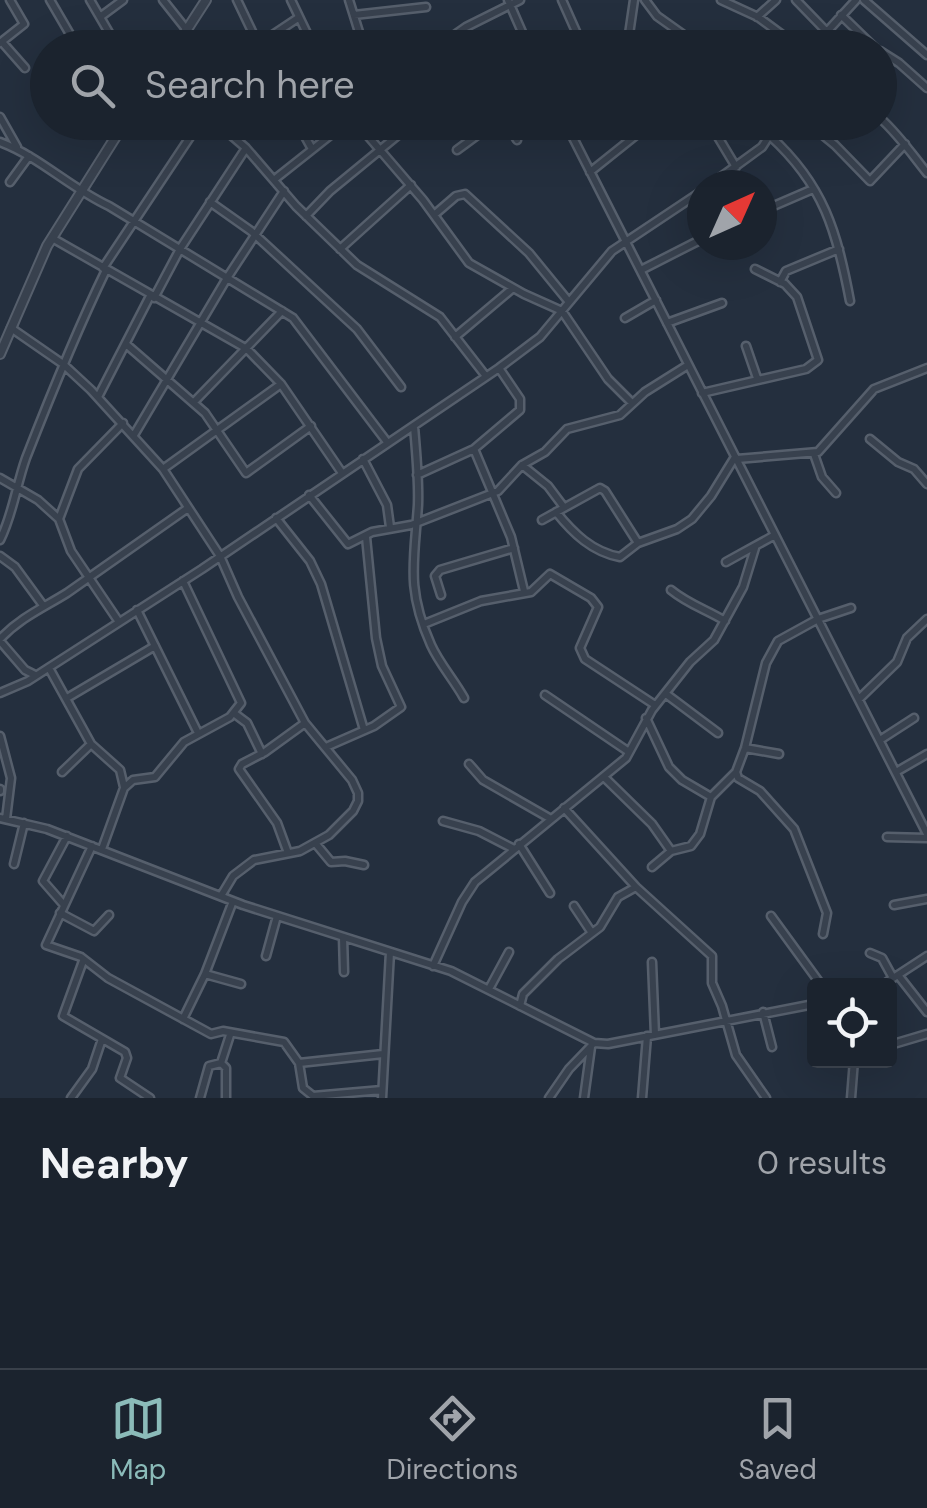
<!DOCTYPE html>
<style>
:root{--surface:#1b232e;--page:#242b36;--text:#f1f3f6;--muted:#a0a4aa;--line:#39404a;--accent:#8bbbb9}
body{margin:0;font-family:"DM Sans",sans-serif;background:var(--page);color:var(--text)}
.controls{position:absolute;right:30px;bottom:30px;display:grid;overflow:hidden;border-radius:10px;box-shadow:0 10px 40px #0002}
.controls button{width:90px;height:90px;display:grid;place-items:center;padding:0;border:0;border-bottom:2px solid var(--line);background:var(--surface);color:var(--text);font:50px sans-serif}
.compass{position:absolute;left:687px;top:170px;width:90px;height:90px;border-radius:50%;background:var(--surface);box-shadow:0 10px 40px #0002;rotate:45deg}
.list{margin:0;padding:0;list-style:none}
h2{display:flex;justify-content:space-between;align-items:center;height:130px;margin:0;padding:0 40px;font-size:42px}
h2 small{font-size:32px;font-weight:400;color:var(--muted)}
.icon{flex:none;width:55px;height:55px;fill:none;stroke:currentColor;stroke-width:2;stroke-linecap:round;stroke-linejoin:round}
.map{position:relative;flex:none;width:927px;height:1098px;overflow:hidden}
.search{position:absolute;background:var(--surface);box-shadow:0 10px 40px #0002;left:30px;right:30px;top:30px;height:110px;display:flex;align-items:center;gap:25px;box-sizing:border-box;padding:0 35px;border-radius:55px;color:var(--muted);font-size:38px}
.sheet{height:270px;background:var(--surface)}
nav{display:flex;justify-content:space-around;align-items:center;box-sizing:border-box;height:140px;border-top:2px solid var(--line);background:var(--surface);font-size:28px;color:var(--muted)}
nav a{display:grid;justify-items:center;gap:5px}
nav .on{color:var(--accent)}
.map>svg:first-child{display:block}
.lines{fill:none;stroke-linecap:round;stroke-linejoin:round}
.minor-casing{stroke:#565f6c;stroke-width:11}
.tertiary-casing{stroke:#565f6c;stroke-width:12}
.minor{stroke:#38414e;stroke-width:6}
.tertiary{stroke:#38414e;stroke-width:8}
</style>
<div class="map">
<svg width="927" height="1098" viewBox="0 0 927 1098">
<rect width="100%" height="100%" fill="#242f3e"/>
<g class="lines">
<!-- minor casing -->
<g class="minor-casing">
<path id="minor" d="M50,0L78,48
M90,0L118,48
M163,0L186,29
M237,0L258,44
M291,0L314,48
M349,0L364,48
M508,0L529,48
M562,0L578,36
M645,0L657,16L702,48
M721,0L758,17L800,48
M796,0L826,31
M864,0L927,55
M354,15L426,7
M841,15L875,48
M100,17L123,0
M757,17L776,0
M602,40L629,35L641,48
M2,42L25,68
M0,43L24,24L10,0
M253,48L298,18
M436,48L466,27L520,0
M627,48L634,0
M812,48L856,0
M880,51L899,63L927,88
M0,117L17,147
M880,118C899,135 911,153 927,173
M216,122L246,148L296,206L357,265L440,317L485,375
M297,122L312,149
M356,122L423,200L469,263L524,294L562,311L608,379L632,403
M506,122L517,140
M565,122L927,834
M709,122L736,167
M807,122L835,145L870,181L905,144
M770,136C824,185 837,232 850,301
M235,137L246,122
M0,142C40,157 70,188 109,206L293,318L387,442
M457,150L495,122
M590,172L640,132
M275,179L347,122
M10,182L29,156
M710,185L762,147L778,122
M210,202L251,231L357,329L401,387
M762,211L813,189
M434,215L456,196L465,194L529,253L569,302
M306,216L330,191L414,122
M52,238L247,349L281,384L342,473
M340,249L411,185
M103,268L200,122
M641,270L702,239
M780,282L786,271L839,249
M154,298L180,249L246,148
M625,318L656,300
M667,323L722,303
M11,328L63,364L91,390L163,469L220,556L238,597L305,723L352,780L358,793V801L353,811L329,835L300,851L254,860L233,876L221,896
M455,337L513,288
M127,345L205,413L246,473L311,426
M746,346L757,378
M702,393L806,369L818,360L797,297L785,284L755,269
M98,397L150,296
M194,402L282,311
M414,426C416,452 419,479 418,505C414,562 406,589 431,645C439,663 454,680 464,698
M134,435L227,278L284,191
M870,439L898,462L914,469L927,484
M474,449L511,537L524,591
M814,454L822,477L836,493
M363,459L387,505L390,527
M737,459L818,452L874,389L927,368
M522,465L548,486L563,506
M163,469L281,384
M417,475L474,449L520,410V399L499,368
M0,478L38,500L59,519L71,551L119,622
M309,495L348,544L372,532L411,525L498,491L522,465L545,452L567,429L620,415L645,392L688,365
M556,512C573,533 592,552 620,557L638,543L677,529L692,519L711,496L735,457
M276,518L310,561L321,584L364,730
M59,519L78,469L123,423
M542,520L600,488L605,491L638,543
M0,540C13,514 16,486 26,458C51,394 76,332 106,270
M0,556L15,567L42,604
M726,562L775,535
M671,590C688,604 707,610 725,621
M441,595L435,576L440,570L514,548
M137,610L198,733
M424,624L481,601L531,592L550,574L591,598L598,607L580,648L585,659L655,705
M0,639C21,617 43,608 67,593L188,508
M0,641L25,670L35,675
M49,668L91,744L120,770L124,787
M0,693L28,681L202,569L499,368L540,337L612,251L702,191
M666,694L718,733
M545,695L629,752
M67,698L155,646
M859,699L897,662L907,638L927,619
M235,714L247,723L262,754
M646,718L669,767L682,780L711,797
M0,736L11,778L6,819
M880,740L914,718
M326,747L374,726L401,707L382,666L376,638L366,537
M745,748L779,754
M469,764L483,780L551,819
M62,772L91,744
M736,772L738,778L760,791L794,829L827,913L823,934
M896,772L927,754
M605,778L652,824L671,851
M0,789V791
M564,808L636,887L712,956V983L722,1006L736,1055L766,1098
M0,818L47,829L243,905L451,971L594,1043L608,1044L814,1004
M443,821L479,831L514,849
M887,837L927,838
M316,844L331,862L345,861L364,865
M519,844L550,893
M92,846L46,945L81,957L108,978L211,1034L223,1031L284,1042L299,1063L303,1088L313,1096L382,1090
M102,849L124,788L133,780L155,777L184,742L230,717L241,703L183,581
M288,853L277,823L239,769L242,764L265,752L305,723
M14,864L24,823
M652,867L671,851L691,846L700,834L711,797L736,772L745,748L766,663L778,641L818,619L851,608
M64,905L43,881L67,836
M894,905L927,899
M574,906L592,933
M60,913L94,931L109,915
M771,916L822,986
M343,937L344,972
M870,953L882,958L893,978
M266,956L277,916
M83,961L63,1016L125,1052L127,1058L120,1078L150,1098
M652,962L655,1035
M433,966L462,902L475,882L626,758L652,710L690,662L714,640L743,587L755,548
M205,974L233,901
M898,975L927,1012
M881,986L927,956
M489,989L509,952
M520,1006L523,994L558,959L600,927L618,897L636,887
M763,1012L772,1047
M183,1019L205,974L241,984
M890,1045L927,1034
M299,1063L383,1054
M71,1098L92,1069L102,1039
M200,1098L209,1066L221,1063
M226,1098V1068L221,1063L230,1035
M382,1098L390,952
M549,1098L569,1069L594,1043
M584,1098L591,1047
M642,1098L647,1036
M851,1098L854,1060"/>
</g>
<!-- tertiary casing -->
<g class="tertiary-casing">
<path id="tertiary" d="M175,48L206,0
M0,354L47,246L125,122"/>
</g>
<!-- minor -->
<use href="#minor" class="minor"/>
<!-- tertiary -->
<use href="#tertiary" class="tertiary"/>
</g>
</svg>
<div class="controls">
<button><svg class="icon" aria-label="locate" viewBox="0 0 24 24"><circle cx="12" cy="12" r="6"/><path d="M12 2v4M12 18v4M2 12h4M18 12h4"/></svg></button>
</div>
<svg class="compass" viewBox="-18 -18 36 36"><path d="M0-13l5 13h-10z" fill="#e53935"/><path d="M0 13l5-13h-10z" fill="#a0a4aa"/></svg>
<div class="search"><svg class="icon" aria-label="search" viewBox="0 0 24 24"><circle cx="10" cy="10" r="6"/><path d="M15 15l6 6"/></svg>Search here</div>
</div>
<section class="sheet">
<h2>Nearby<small>0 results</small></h2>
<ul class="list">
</ul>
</section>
<nav>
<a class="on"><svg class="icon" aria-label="map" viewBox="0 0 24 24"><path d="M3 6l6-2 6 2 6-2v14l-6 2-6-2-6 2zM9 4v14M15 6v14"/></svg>Map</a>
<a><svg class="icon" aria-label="directions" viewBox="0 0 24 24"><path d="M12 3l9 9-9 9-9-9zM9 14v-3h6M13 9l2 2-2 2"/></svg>Directions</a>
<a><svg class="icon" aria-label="saved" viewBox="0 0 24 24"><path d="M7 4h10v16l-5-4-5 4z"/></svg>Saved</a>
</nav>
